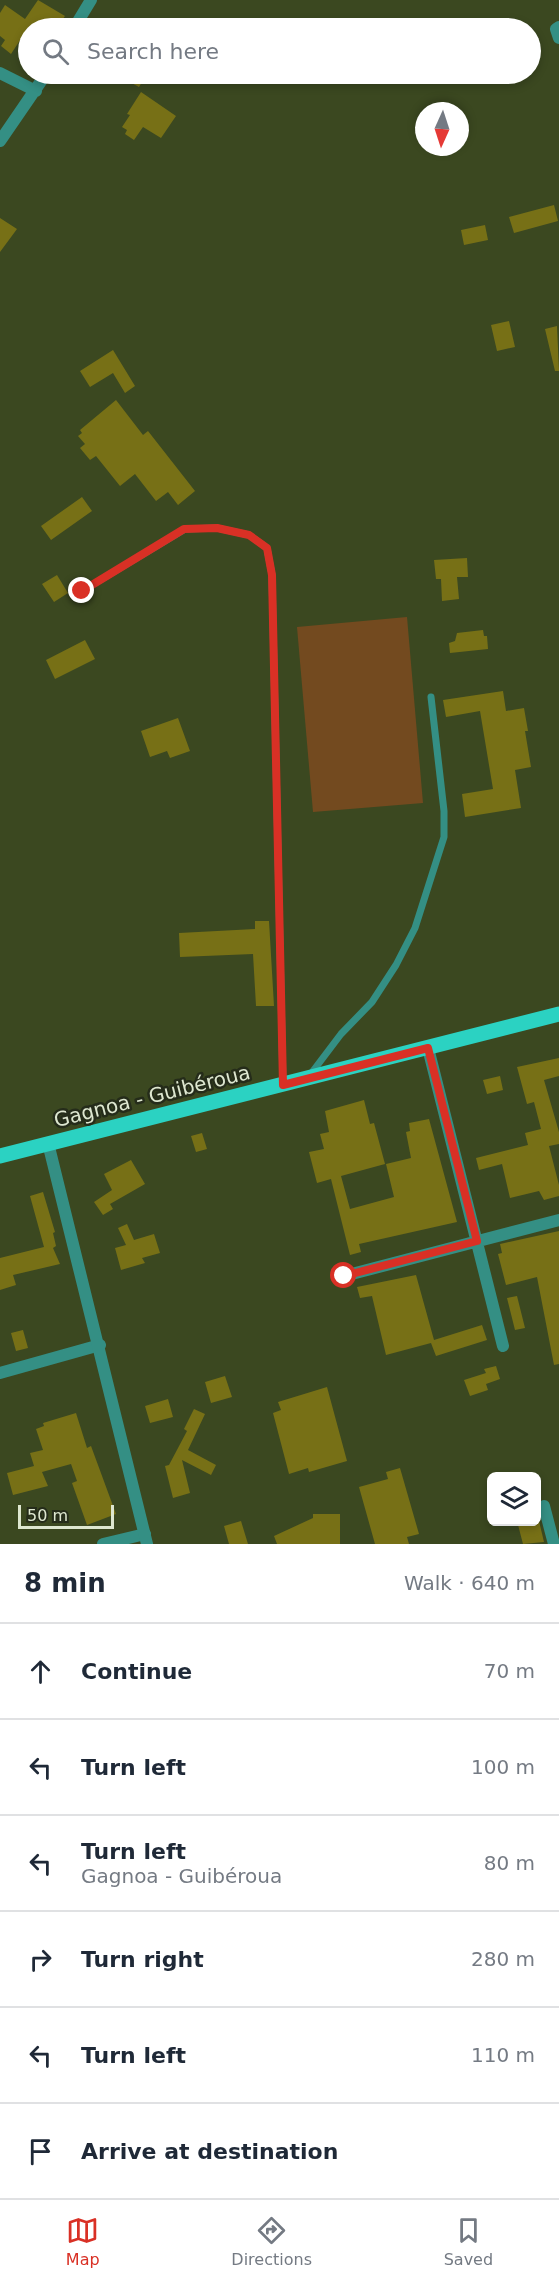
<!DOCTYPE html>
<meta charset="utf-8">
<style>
:root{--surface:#fff;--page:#f2f2f3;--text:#1f2937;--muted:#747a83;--line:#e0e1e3;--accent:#d93025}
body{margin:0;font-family:"DejaVu Sans",sans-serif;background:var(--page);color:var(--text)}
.controls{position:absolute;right:18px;bottom:18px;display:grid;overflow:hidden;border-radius:9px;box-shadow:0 3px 9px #0003}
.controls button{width:54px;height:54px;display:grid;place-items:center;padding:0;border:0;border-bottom:2px solid var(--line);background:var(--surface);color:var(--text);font:30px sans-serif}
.compass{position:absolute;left:415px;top:102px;width:54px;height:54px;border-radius:50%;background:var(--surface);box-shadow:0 3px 9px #0003;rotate:183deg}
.scale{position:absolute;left:18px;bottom:15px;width:96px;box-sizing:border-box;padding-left:6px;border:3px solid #dee7d0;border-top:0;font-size:16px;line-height:21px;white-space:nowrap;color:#dee7d0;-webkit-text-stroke:4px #252c1a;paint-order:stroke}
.stop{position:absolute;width:18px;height:18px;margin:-14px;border:4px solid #d93025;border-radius:50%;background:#fff}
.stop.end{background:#d93025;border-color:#fff;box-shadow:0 2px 6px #0008}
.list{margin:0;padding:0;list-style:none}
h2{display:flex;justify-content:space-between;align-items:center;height:78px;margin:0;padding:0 24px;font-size:26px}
h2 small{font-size:20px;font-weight:400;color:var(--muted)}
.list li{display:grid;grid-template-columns:39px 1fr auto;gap:18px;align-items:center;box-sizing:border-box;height:96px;padding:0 24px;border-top:2px solid var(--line)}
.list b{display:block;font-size:22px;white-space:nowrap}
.list p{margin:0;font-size:20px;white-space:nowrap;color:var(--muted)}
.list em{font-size:20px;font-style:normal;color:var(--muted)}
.icon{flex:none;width:33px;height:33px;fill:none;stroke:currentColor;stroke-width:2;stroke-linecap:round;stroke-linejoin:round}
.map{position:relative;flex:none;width:559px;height:1544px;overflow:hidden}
.search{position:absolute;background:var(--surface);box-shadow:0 3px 9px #0003;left:18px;right:18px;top:18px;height:66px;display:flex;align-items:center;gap:15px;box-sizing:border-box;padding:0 21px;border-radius:33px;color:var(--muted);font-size:22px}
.sheet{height:654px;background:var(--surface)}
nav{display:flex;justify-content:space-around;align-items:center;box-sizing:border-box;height:84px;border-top:2px solid var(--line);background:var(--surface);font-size:16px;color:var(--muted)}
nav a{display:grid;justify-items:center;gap:3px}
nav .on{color:var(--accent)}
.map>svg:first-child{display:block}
.green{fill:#734a1f}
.building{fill:#777016}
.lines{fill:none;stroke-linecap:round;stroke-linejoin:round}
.service{stroke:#348f84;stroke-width:7}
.minor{stroke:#348f84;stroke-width:12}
.tertiary{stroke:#348f84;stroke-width:12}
.primary{stroke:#2bd2c2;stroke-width:15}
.route{stroke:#d93025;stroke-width:8}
.labels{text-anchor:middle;stroke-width:5;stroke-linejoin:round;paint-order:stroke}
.street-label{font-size:20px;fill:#dee7d0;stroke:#252c1a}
</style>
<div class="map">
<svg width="559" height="1544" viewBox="0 0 559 1544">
<rect width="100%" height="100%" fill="#3b4820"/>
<!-- green -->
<path class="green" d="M407,617L423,803L313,812L297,627Z"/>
<!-- building -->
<path class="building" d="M38,0L65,16L56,28H28L11,54L1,46L5,40L0,36V13L5,5L25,19Z
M115,74H147L139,87Z
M141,92L176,116L161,138L143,127L134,140L125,134L127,130L122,127L130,115L127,114Z
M554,205L558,221L514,233L509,217Z
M0,218L17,229L0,252Z
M485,225L488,240L464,245L461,230Z
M509,321L515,347L497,351L491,325Z
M557,326L559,371H555L545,329Z
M113,350L135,386L125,393L113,373L90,387L80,371Z
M116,400L143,435L148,431L195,491L178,505L168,492L156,501L135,474L120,486L96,456L90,460L80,448L85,444L78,436L82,433L80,430Z
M82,497L92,511L51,540L41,526Z
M467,558L468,577H457L459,599L442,601L441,579H436L434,560Z
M57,575L68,593L54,602L42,584Z
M483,630L484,636H487L488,649L450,653L449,643L455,641L457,633Z
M85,640L95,659L55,679L46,660Z
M503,691L506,711L524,708L528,731H525L531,767L515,770L521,808L465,817L462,794L493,789L480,711L446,717L443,700Z
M178,718L190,751L170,758L167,751L150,757L141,731Z
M255,921H269L274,1006H256L253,954L180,957L179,933L255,929Z
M559,1058V1076L544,1080L559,1132V1144L549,1146L559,1185V1196L544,1200L539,1191L510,1198L502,1164L479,1170L476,1158L528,1145L525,1133L541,1129L534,1102L527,1104L517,1067Z
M500,1076L503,1090L487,1094L483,1080Z
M364,1100L370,1124L374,1123L385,1164L341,1176L350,1209L394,1197L386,1164L411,1158L406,1132L410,1131L409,1123L429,1119L457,1222L359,1244L361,1252L350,1255L331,1179L317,1183L309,1152L324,1149L320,1134L329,1132L325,1111Z
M202,1133L207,1149L196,1152L191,1136Z
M131,1160L145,1184L110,1204L113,1209L103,1215L94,1202L112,1190L104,1174Z
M43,1192L55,1232L53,1233L56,1246L53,1248L60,1264L13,1275L16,1285L0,1290V1258L44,1247L30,1196Z
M127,1224L134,1240L154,1234L160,1253L142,1258L145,1263L121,1270L115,1248L126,1245L118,1228Z
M559,1231V1364L554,1365L537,1277L506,1285L498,1254L502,1253L500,1244Z
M416,1275L434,1340L482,1325L487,1340L436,1356L431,1343L386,1355L372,1296L360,1298L357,1287Z
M517,1296L525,1328L515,1330L507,1298Z
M23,1330L28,1348L16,1351L11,1333Z
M496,1366L500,1379L486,1384L488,1390L470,1396L464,1380L486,1373L484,1369Z
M225,1376L232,1397L211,1403L205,1382Z
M327,1387L347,1461L309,1472L308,1468L289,1474L273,1413L281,1410L278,1402Z
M168,1399L173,1417L150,1423L145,1406Z
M194,1409L205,1414L188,1450L216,1465L211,1475L182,1460L190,1493L173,1498L165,1466L169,1465L187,1431L184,1429Z
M76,1413L87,1448L91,1446L116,1514L87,1525L72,1483L77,1481L71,1464L42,1472L48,1486L13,1495L7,1473L34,1466L30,1453L43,1450L36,1429L44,1426L43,1423Z
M400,1468L419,1534L407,1537L409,1544H375L359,1487L388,1479L386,1472Z
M313,1514H340V1544H277L274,1536L313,1518Z
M241,1521L248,1544H229L224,1526Z
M517,1521H539L544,1542L523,1544Z"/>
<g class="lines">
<!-- service -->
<path class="service" d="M82,591L185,529L217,528L249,535L267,548L272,575L283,1085
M310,1075L341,1034L372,1002L396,965L415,928L444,837V811L431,697"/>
<!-- minor -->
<path class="minor" d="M559,27L556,29L559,38
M74,28L91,0
M0,73L36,91
M0,141L46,74
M428,1048L503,1346
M344,1276L559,1220
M0,1373L100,1345
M544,1506L554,1544
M103,1544L145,1534"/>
<!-- tertiary -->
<path class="tertiary" d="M48,1143L147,1544"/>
<!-- primary -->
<path class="primary" d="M0,1156L559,1014"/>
</g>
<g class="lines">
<!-- route -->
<path class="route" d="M82,591L184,529L217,528L249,535L267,548L272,575L283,1085L428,1048L477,1241L344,1276"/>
</g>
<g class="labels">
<!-- street labels -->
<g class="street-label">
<text transform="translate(152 1096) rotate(-14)" y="7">Gagnoa - Guibéroua</text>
</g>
</g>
</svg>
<div class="controls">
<button><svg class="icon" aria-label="layers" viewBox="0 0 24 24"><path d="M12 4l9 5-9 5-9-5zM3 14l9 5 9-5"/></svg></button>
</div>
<svg class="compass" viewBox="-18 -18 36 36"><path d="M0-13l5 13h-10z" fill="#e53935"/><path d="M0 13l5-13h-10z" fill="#747a83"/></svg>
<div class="scale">50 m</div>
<div class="stop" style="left:344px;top:1276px"></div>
<div class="stop end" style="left:82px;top:591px"></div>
<div class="search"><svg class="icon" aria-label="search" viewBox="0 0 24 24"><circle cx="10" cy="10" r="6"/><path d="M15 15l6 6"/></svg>Search here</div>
</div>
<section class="sheet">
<h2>8 min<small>Walk · 640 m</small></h2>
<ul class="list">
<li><svg class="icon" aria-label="ahead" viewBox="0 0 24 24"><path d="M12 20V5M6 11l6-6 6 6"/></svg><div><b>Continue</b></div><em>70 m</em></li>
<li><svg class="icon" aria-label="left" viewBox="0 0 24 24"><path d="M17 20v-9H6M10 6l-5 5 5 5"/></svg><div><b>Turn left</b></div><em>100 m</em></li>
<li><svg class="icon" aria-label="left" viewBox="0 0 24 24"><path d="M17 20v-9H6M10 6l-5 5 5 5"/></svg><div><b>Turn left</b><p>Gagnoa - Guibéroua</p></div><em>80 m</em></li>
<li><svg class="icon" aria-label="right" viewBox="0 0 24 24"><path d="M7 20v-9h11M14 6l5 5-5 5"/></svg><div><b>Turn right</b></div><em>280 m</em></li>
<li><svg class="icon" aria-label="left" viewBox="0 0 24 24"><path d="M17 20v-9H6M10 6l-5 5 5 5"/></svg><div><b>Turn left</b></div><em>110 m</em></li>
<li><svg class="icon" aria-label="arrive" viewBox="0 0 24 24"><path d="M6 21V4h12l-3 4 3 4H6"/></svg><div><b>Arrive at destination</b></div></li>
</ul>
</section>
<nav>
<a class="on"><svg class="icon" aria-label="map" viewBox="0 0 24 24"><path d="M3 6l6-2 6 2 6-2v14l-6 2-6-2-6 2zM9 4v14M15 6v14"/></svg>Map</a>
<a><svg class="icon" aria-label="directions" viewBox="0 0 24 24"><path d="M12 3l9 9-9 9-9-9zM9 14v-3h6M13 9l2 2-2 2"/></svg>Directions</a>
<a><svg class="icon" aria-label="saved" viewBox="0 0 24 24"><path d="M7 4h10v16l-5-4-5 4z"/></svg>Saved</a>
</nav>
